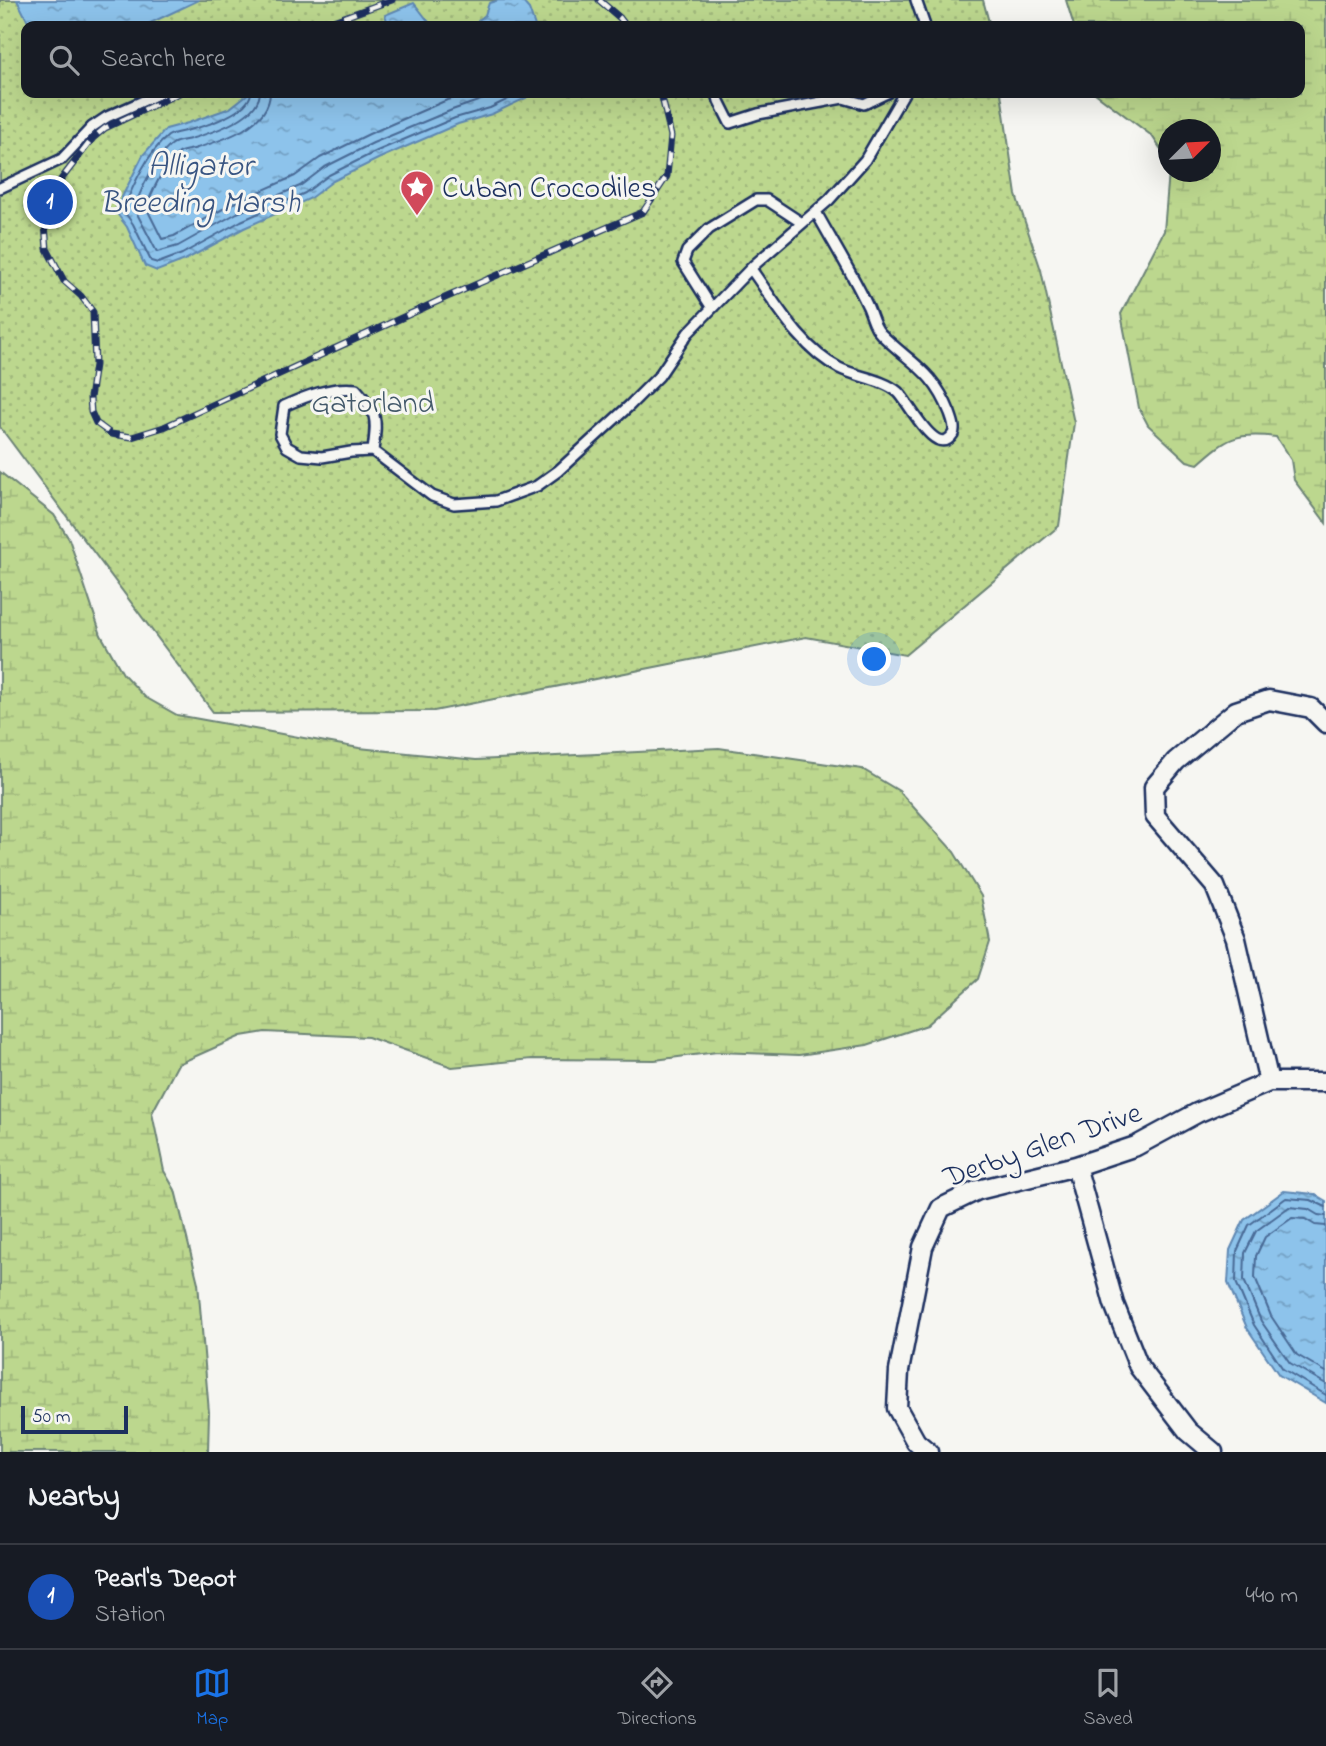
<!DOCTYPE html>
<style>
:root{--surface:#171b24;--page:#20242c;--text:#f1f3f6;--muted:#9ea1a6;--line:#363941;--accent:#1a73e8}
body{margin:0;font-family:"Indie Flower",sans-serif;background:var(--page);color:var(--text)}
.compass{position:absolute;left:1158px;top:119px;width:63px;height:63px;border-radius:50%;background:var(--surface);box-shadow:0 7px 28px #0002;rotate:66deg}
.scale{position:absolute;left:21px;bottom:18px;width:107px;box-sizing:border-box;padding-left:7px;border:4px solid #1b2f5e;border-top:0;font-size:19px;line-height:24px;white-space:nowrap;color:#1b2f5e;-webkit-text-stroke:5px #f6f6f2;paint-order:stroke}
.you{position:absolute;left:875px;top:660px;width:24px;height:24px;margin:-18px;border:5px solid #fff;border-radius:50%;background:#1a73e8;box-shadow:0 0 0 10px #1a73e833}
.badge{display:grid;place-items:center;width:46px;height:46px;border-radius:50%;background:var(--accent);color:#fff;font-size:23px;font-weight:700}
.pin{position:absolute;translate:-50% -50%;border:4px solid #fff;box-shadow:0 2px 7px #0006}
.list{margin:0;padding:0;list-style:none}
h2{display:flex;justify-content:space-between;align-items:center;height:91px;margin:0;padding:0 28px;font-size:30px}
h2 small{font-size:23px;font-weight:400;color:var(--muted)}
.list li{display:grid;grid-template-columns:46px 1fr auto;gap:21px;align-items:center;box-sizing:border-box;height:105px;padding:0 28px;border-top:2px solid var(--line)}
.list b{display:block;font-size:26px;white-space:nowrap}
.list p{margin:0;font-size:23px;white-space:nowrap;color:var(--muted)}
.list em{font-size:23px;font-style:normal;color:var(--muted)}
.icon{flex:none;width:38px;height:38px;fill:none;stroke:currentColor;stroke-width:2;stroke-linecap:round;stroke-linejoin:round}
.map{position:relative;flex:none;width:1326px;height:1452px;overflow:hidden}
.search{position:absolute;background:var(--surface);box-shadow:0 7px 28px #0002;left:21px;right:21px;top:21px;height:77px;display:flex;align-items:center;gap:18px;box-sizing:border-box;padding:0 24px;border-radius:14px;color:var(--muted);font-size:26px}
.sheet{height:196px;background:var(--surface)}
nav{display:flex;justify-content:space-around;align-items:center;box-sizing:border-box;height:98px;border-top:2px solid var(--line);background:var(--surface);font-size:19px;color:var(--muted)}
nav a{display:grid;justify-items:center;gap:4px}
nav .on{color:var(--accent)}
.map>svg:first-child{display:block}
.wetland{fill:url(#wetland-marsh);stroke:#6c8376;stroke-width:2}
.park{fill:url(#park-dots);stroke:#6c8376;stroke-width:2}
.water{fill:url(#water-ripples);stroke:#5f88b3;stroke-width:2}
.lines{fill:none;stroke-linecap:round;stroke-linejoin:round}
.shore{stroke:#496a96;stroke-width:2}
.service-casing{stroke:#1b2f5e;stroke-width:14}
.minor-casing{stroke:#1b2f5e;stroke-width:23}
.service{stroke:#f6f6f2;stroke-width:9}
.minor{stroke:#f6f6f2;stroke-width:18}
.rail-casing{stroke:#1b2f5e;stroke-width:7}
.rail{stroke:#f6f6f2;stroke-width:4.5;stroke-dasharray:13;stroke-linecap:butt}
.labels{text-anchor:middle;stroke-width:6;stroke-linejoin:round;paint-order:stroke}
.poi-label{font-size:30px;fill:#1b2f5e;stroke:#f6f6f2;text-anchor:start}
.park-label{font-size:30px;fill:#43596a;stroke:#f6f6f2}
.street-label{font-size:30px;fill:#1b2f5e;stroke:#f6f6f2}
.water-label{font-size:32px;font-style:italic;fill:#385481;stroke:#f6f6f2}
</style>
<div class="map">
<svg width="1326" height="1452" viewBox="0 0 1326 1452">
<defs>
<pattern id="wetland-marsh" width="20" height="14" patternUnits="userSpaceOnUse" patternTransform="scale(1.75)"><rect width="20" height="14" fill="#bcd78e"/><path d="M1 5h8M5 5V1M11 12h8M15 12V8" fill="none" stroke="#a1b97d"/></pattern>
<pattern id="park-dots" width="8" height="8" patternUnits="userSpaceOnUse" patternTransform="scale(1.75)"><rect width="8" height="8" fill="#bcd78e"/><path d="M2 2h.1M6 6h.1" fill="none" stroke="#a1b97d" stroke-width="1.8" stroke-linecap="round"/></pattern>
<pattern id="water-ripples" width="26" height="14" patternUnits="userSpaceOnUse" patternTransform="scale(1.75)"><rect width="26" height="14" fill="#8dc3eb"/><path d="M2 4q2-2 4 0t4 0M15 11q2-2 4 0t4 0" fill="none" stroke="#729fc2"/></pattern>
</defs>
<rect width="100%" height="100%" fill="#f6f6f2"/>
<filter id="ink" filterUnits="userSpaceOnUse"><feTurbulence type="fractalNoise" baseFrequency=".0143" numOctaves="2"/><feDisplacementMap in="SourceGraphic" scale="14" xChannelSelector="R" yChannelSelector="G"/><feConvolveMatrix kernelMatrix="1 2 1 2 8 2 1 2 1" color-interpolation-filters="sRGB"/></filter>
<g filter="url(#ink)">
<!-- wetland -->
<path class="wetland" d="M1066,0H1326V523L1294,480L1291,460L1276,437C1236,432 1227,438 1198,464L1187,461L1148,425L1139,408L1121,314L1164,231L1169,172H1210V130H1168V160L1152,136L1095,93H1300V26H1074Z
M0,472L54,515L69,539L101,635L123,674L145,697L177,715L359,748L476,760L719,748L862,769L899,791L954,852L981,896L990,942L978,979L927,1025L867,1045L799,1055L717,1052L655,1060L532,1059L452,1067L368,1037L265,1032L241,1036L178,1064L152,1113L164,1171L175,1190L198,1283L209,1412L208,1452H0Z"/>
<!-- park -->
<path class="park" d="M0,0H983L990,26H26V93H1001L1016,195L1041,270L1074,423L1059,526L905,655L806,637L434,711L213,712L0,427Z"/>
<!-- water -->
<path class="water" d="M17,0H199L144,26H30Z
M499,0L522,1L529,9L535,26H472L485,15L489,3Z
M414,3L432,26H389L385,15Z
M249,93H532L526,98L492,114L458,124L380,158L333,181L309,199L244,228L185,260L157,271L145,266L127,227L115,211L143,155L166,129L188,123L230,108Z
M1284,1191L1314,1194L1326,1201V1403L1279,1375L1247,1328L1228,1283L1230,1250L1244,1220Z"/>
<g class="lines">
<!-- shore -->
<path class="shore" d="M251,93C249,112 206,126 189,130C183,132 174,132 168,136C147,153 133,186 123,210L133,224L151,261L158,263L182,254L241,221L305,193L329,175L377,151L455,118L490,108L521,93
M260,93C258,118 211,133 190,139C186,140 178,141 174,143C157,154 141,190 134,208L157,252L178,246L237,213L300,186L325,167L373,143L452,110L501,93
M270,93C269,126 223,140 197,148C192,150 185,150 181,152C166,160 152,192 146,207L162,239L174,236L232,204L295,176L320,158L369,134L447,100L472,93
M1326,1207L1311,1200L1286,1198L1249,1225L1237,1251L1236,1282L1254,1325L1283,1369L1326,1395
M1326,1216L1318,1215L1308,1209L1289,1207L1256,1231L1245,1253L1244,1280L1261,1321L1290,1363L1326,1384
M1326,1226L1315,1225L1305,1219L1292,1218L1265,1237L1256,1256L1255,1277L1271,1316L1297,1355L1326,1372"/>
<!-- service casing -->
<g class="service-casing">
<path id="service" d="M916,0L925,26
M717,93L719,101L730,123L758,114L843,98L864,104L887,93
M0,188L62,159L92,127L107,117L161,93
M751,269C775,302 800,348 839,368C857,377 882,379 898,392C908,400 936,461 953,434C956,428 952,419 950,413C933,370 911,364 881,334C873,326 872,315 867,305C852,273 833,243 816,212
M712,308L683,262L687,251L709,229L756,200H767L802,223
M373,451C377,418 378,414 356,389C332,386 306,396 284,406L280,434L287,447L301,455L322,457L351,452L373,451L432,496L454,504L496,501L537,486L558,471L629,406L659,376L688,333L753,266L829,200L865,160L904,93"/>
</g>
<!-- minor casing -->
<g class="minor-casing">
<path id="minor" d="M1269,1082L1236,939L1215,886L1155,816L1154,787L1176,761L1236,711L1269,700L1311,708L1326,723
M1076,1166L1114,1304L1139,1367L1188,1431L1213,1452
M928,1452L916,1442L897,1408L899,1371L923,1247L941,1208L978,1190L1076,1166L1136,1146L1197,1113L1269,1082H1326"/>
</g>
<!-- service -->
<use href="#service" class="service"/>
<!-- minor -->
<use href="#minor" class="minor"/>
<!-- rail casing -->
<g class="rail-casing">
<path id="rail" d="M599,0L620,18L626,26
M319,26L392,0
M179,93L105,128L93,138L53,190L45,224L47,249L64,281L81,296L93,312L95,365L90,398L91,412L96,423L111,434L132,437L164,427L447,297L643,212L667,176L671,136L661,93"/>
</g>
<!-- rail -->
<use href="#rail" class="rail"/>
</g>
</g>
<!-- icons -->
<defs>
<g id="sight-pin" transform="scale(1.75)"><path d="M0 17L-7.5 6A9.5 9.5 0 1 1 7.5 6Z" fill="#d1495b" stroke="#f6f6f2"/><path d="M0-6L1.8-2.2L6-1.7L2.9 1.2L3.7 5.4L0 3.3L-3.7 5.4L-2.9 1.2L-6-1.7L-1.8-2.2Z" fill="#fff"/></g>
</defs>
<g fill-rule="evenodd">
<use href="#sight-pin" x="417" y="187"/>
</g>
<g class="labels">
<!-- poi labels -->
<g class="poi-label">
<text x="442" y="197">Cuban Crocodiles</text>
</g>
<!-- park labels -->
<g class="park-label">
<text x="373" y="412">Gatorland</text>
</g>
<!-- street labels -->
<g class="street-label">
<text transform="translate(1042 1144) rotate(-19)" y="10">Derby Glen Drive</text>
</g>
<!-- water labels -->
<g class="water-label">
<text x="200" y="175">Alligator<tspan x="200" dy="37">Breeding Marsh</tspan></text>
</g>
</g>
</svg>
<svg class="compass" viewBox="-18 -18 36 36"><path d="M0-13l5 13h-10z" fill="#e53935"/><path d="M0 13l5-13h-10z" fill="#9ea1a6"/></svg>
<div class="scale">50 m</div>
<div class="you"></div>
<div class="pin badge" style="left:50px;top:202px;background:#1a4fb4">1</div>
<div class="search"><svg class="icon" aria-label="search" viewBox="0 0 24 24"><circle cx="10" cy="10" r="6"/><path d="M15 15l6 6"/></svg>Search here</div>
</div>
<section class="sheet">
<h2>Nearby<small></small></h2>
<ul class="list">
<li><span class="badge" style="background:#1a4fb4">1</span><div><b>Pearl's Depot</b><p>Station</p></div><em>440 m</em></li>
</ul>
</section>
<nav>
<a class="on"><svg class="icon" aria-label="map" viewBox="0 0 24 24"><path d="M3 6l6-2 6 2 6-2v14l-6 2-6-2-6 2zM9 4v14M15 6v14"/></svg>Map</a>
<a><svg class="icon" aria-label="directions" viewBox="0 0 24 24"><path d="M12 3l9 9-9 9-9-9zM9 14v-3h6M13 9l2 2-2 2"/></svg>Directions</a>
<a><svg class="icon" aria-label="saved" viewBox="0 0 24 24"><path d="M7 4h10v16l-5-4-5 4z"/></svg>Saved</a>
</nav>
